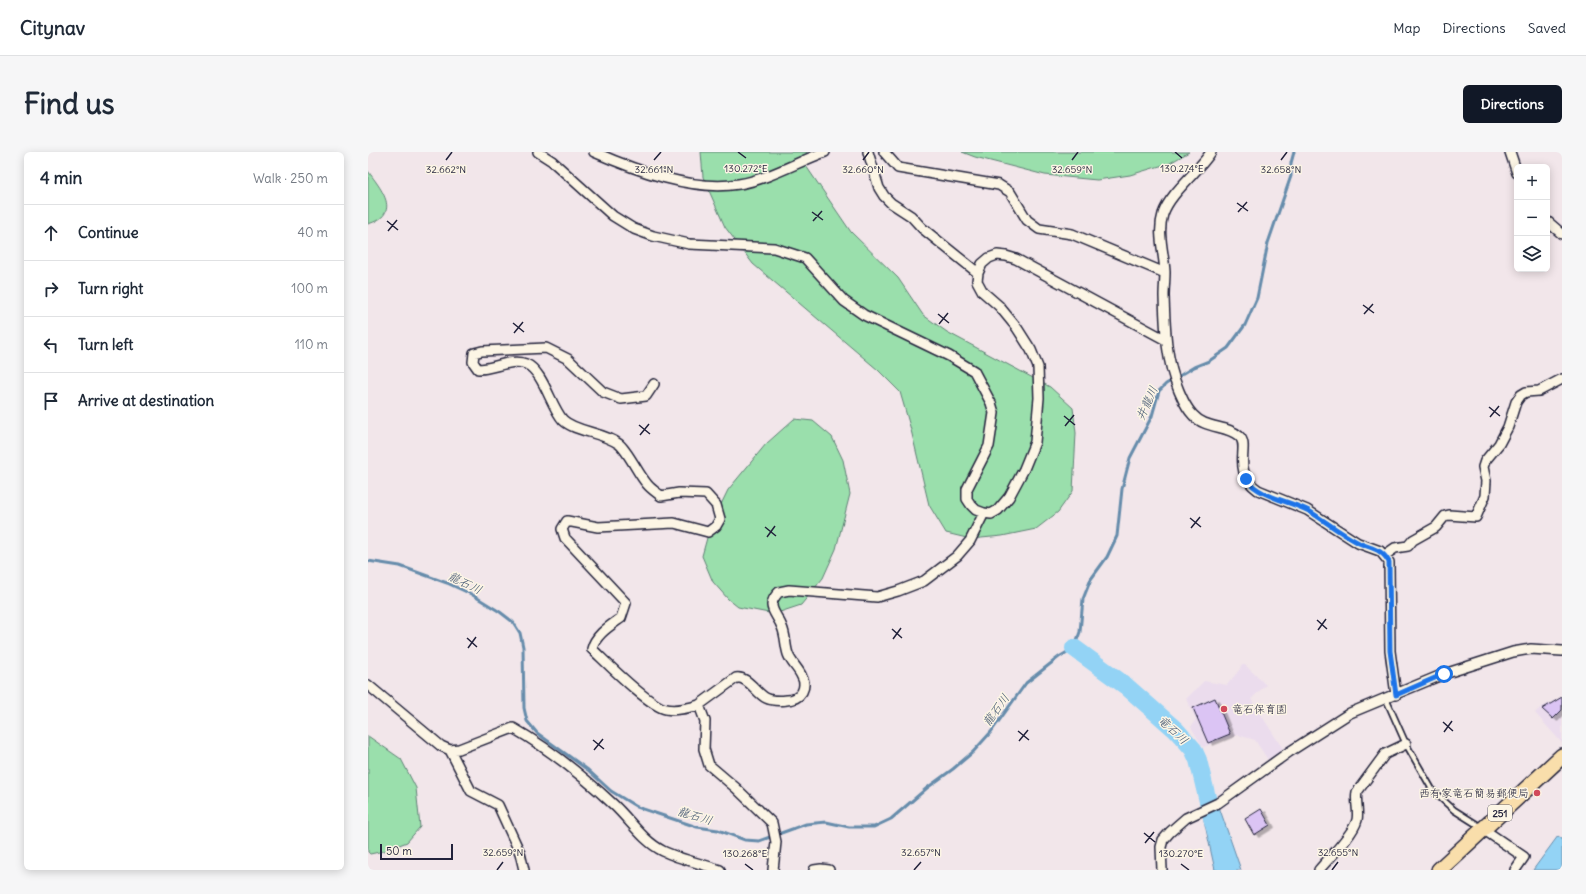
<!DOCTYPE html>
<meta charset="utf-8">
<style>
:root{--surface:#fff;--page:#f6f6f7;--text:#1f2937;--muted:#747a83;--line:#e0e1e3;--accent:#111827}
body{margin:0;font-family:Delius,"Klee One",sans-serif;background:var(--page);color:var(--text)}
.controls{position:absolute;right:12px;top:12px;display:grid;overflow:hidden;border-radius:6px;box-shadow:0 2px 10px #0003}
.controls button{width:36px;height:36px;display:grid;place-items:center;padding:0;border:0;border-bottom:1px solid var(--line);background:var(--surface);color:var(--text);font:20px sans-serif}
.scale{position:absolute;left:12px;bottom:10px;width:73px;box-sizing:border-box;padding-left:4px;border:2px solid #22223b;border-top:0;font-size:11px;line-height:14px;white-space:nowrap;color:#22223b;-webkit-text-stroke:3px #fcf5e5;paint-order:stroke}
.stop{position:absolute;width:12px;height:12px;margin:-9px;border:3px solid #1a73e8;border-radius:50%;background:#fff}
.stop.end{background:#1a73e8;border-color:#fff;box-shadow:0 1px 4px #0008}
.list{margin:0;padding:0;list-style:none}
h2{display:flex;justify-content:space-between;align-items:center;height:52px;margin:0;padding:0 16px;font-size:17px}
h2 small{font-size:13px;font-weight:400;color:var(--muted)}
.list li{display:grid;grid-template-columns:26px 1fr auto;gap:12px;align-items:center;box-sizing:border-box;height:56px;padding:0 16px;border-top:1px solid var(--line)}
.list b{display:block;font-size:15px;white-space:nowrap}
.list em{font-size:13px;font-style:normal;color:var(--muted)}
.icon{flex:none;width:22px;height:22px;fill:none;stroke:currentColor;stroke-width:2;stroke-linecap:round;stroke-linejoin:round}
.map{position:relative;flex:none;width:1194px;height:718px;overflow:hidden;border-radius:6px}
header{display:flex;align-items:center;gap:24px;box-sizing:border-box;height:56px;padding:0 20px;background:var(--surface);border-bottom:1px solid var(--line)}
header strong{font-size:19px}
nav{display:flex;gap:22px;margin-inline-start:auto;font-size:14px}
.intro{display:flex;align-items:center;justify-content:space-between;box-sizing:border-box;height:96px;padding:0 24px}
h1{margin:0;font-size:28px}
.button{padding:10px 18px;border-radius:6px;background:var(--accent);color:#fff;font-size:14px;font-weight:700}
main{display:flex;gap:24px;padding:0 24px}
aside{flex:1;background:var(--surface);border-radius:6px;box-shadow:0 2px 10px #0003}
.map>svg:first-child{display:block}
.built{fill:#ebdced}
.green{fill:#9adfac;stroke:#5e8074}
.water{fill:#93d3f5;stroke:#668cab}
.lines{fill:none;stroke-linecap:round;stroke-linejoin:round}
.stream{stroke:#668cab;stroke-width:3}
.river{stroke:#93d3f5;stroke-width:18}
.building{fill:#dbc4f4;stroke:#22223b;filter:url(#shadow)}
.service-casing{stroke:#22223b;stroke-width:8}
.minor-casing{stroke:#22223b;stroke-width:12}
.trunk-casing{stroke:#22223b;stroke-width:18}
.service{stroke:#fcf5e5;stroke-width:4.5}
.minor{stroke:#fcf5e5;stroke-width:9}
.trunk{stroke:#f9deab;stroke-width:15}
.route{stroke:#1a73e8;stroke-width:5}
.ticks{fill:none;stroke:#22223b;stroke-width:1.5}
.poi-dot{fill:#d1495b;stroke:#fcf5e5;stroke-width:1.5}
.labels{text-anchor:middle;stroke-width:3;stroke-linejoin:round;paint-order:stroke}
.shield{fill:#fcf5e5;stroke:#63616e;stroke-width:1}
.shield-label{font-size:10px;font-weight:bold;fill:#22223b}
.poi-label{font-size:11px;fill:#22223b;stroke:#fcf5e5;text-anchor:start}
.water-label{font-size:12px;font-style:italic;fill:#445773;stroke:#fcf5e5}
.ticks-label{font-size:10px;text-anchor:middle;fill:#22223b;stroke:#fcf5e5;stroke-width:3;stroke-linejoin:round;paint-order:stroke}
</style>
<header>
<strong>Citynav</strong>
<nav><a>Map</a><a>Directions</a><a>Saved</a></nav>
</header>
<div class="intro"><h1>Find us</h1><a class="button">Directions</a></div>
<main>
<aside>
<h2>4 min<small>Walk · 250 m</small></h2>
<ul class="list">
<li><svg class="icon" aria-label="ahead" viewBox="0 0 24 24"><path d="M12 20V5M6 11l6-6 6 6"/></svg><div><b>Continue</b></div><em>40 m</em></li>
<li><svg class="icon" aria-label="right" viewBox="0 0 24 24"><path d="M7 20v-9h11M14 6l5 5-5 5"/></svg><div><b>Turn right</b></div><em>100 m</em></li>
<li><svg class="icon" aria-label="left" viewBox="0 0 24 24"><path d="M17 20v-9H6M10 6l-5 5 5 5"/></svg><div><b>Turn left</b></div><em>110 m</em></li>
<li><svg class="icon" aria-label="arrive" viewBox="0 0 24 24"><path d="M6 21V4h12l-3 4 3 4H6"/></svg><div><b>Arrive at destination</b></div></li>
</ul>
</aside>
<div class="map">
<svg width="1194" height="718" viewBox="0 0 1194 718">
<defs>
<filter id="shadow"><feDropShadow dx="4.5" dy="2.5" stdDeviation="0" flood-color="#0004"/></filter>
</defs>
<rect width="100%" height="100%" fill="#f2e6ea"/>
<filter id="ink" filterUnits="userSpaceOnUse"><feTurbulence type="fractalNoise" baseFrequency=".025" numOctaves="2"/><feDisplacementMap in="SourceGraphic" scale="8" xChannelSelector="R" yChannelSelector="G"/><feConvolveMatrix kernelMatrix="1 2 1 2 8 2 1 2 1" color-interpolation-filters="sRGB"/></filter>
<g filter="url(#ink)">
<!-- built -->
<path class="built" d="M873,513H877L898,533L883,547L915,597L900,608L887,588L870,583L835,595L823,575L828,567L818,547L836,529L859,533L872,517Z
M1194,544V591L1167,561L1172,556Z"/>
<!-- green -->
<path class="green" d="M333,0H439L438,14L483,80L530,126L555,163L579,180L682,235L705,256L708,281L705,339L690,360L668,377L634,384L603,387L578,381L561,353L543,278L532,240L510,218L385,112L357,75L335,25Z
M594,0H821L802,11L762,23L729,28L677,23L607,5Z
M0,19C14,38 34,62 0,72Z
M426,267L445,269L464,285L475,308L482,342L468,397L455,426L433,453L406,462L370,455L360,447L345,430L334,404L342,375L360,338L398,292Z
M0,584L33,607L48,636L52,675L39,690L16,699L2,702L0,700Z"/>
<!-- water -->
<path class="water" d="M850,652L873,718H847L834,659Z
M1190,684L1194,687V718H1165Z"/>
<g class="lines">
<!-- stream -->
<path class="stream" d="M0,409L32,414L79,431L103,442L132,460L145,470L152,481L155,495L156,556L159,569L169,581L220,618L243,639L269,655L329,675L350,678L377,688L391,689L438,672L458,670L481,675H506L523,667L559,636L585,617L605,600L623,580L658,531L691,505L706,496L712,480L715,447L723,427L739,405L749,384L754,337L762,306L784,264L791,239L798,232L826,215L841,209L860,196L877,173L889,146L900,91L923,24V11L926,0"/>
<!-- river -->
<path class="river" d="M706,496L758,534L808,578L825,597L830,608L843,662L859,718"/>
</g>
<!-- building -->
<path class="building" d="M1194,545V558L1185,567L1174,557Z
M847,546L862,582L840,591L825,556Z
M893,657L902,673L886,683L877,667Z"/>
<g class="lines">
<!-- service casing -->
<g class="service-casing">
<path id="service" d="M1018,547L1038,592L1065,639L1086,658L1113,675"/>
</g>
<!-- minor casing -->
<g class="minor-casing">
<path id="minor" d="M170,0L184,9L245,64L266,77L285,84L321,92L406,96L437,106L476,149L496,163L581,204L606,219L623,251L626,261L621,294L599,337V347L603,353L608,358L616,361L623,362L630,358L641,345L656,317L667,290L671,246L670,215L663,198L649,176L631,154L615,140L609,129L610,121L614,112L621,106L629,103L638,104L648,107L798,188
M226,0C267,18 325,40 371,32C401,27 429,10 457,0
M500,0L511,36L516,44L523,51L543,64L554,76L610,121
M516,0L530,16L631,33L642,40L659,68L671,77L704,82L797,121
M843,0C831,19 802,41 795,62C789,81 796,101 797,120C797,128 796,136 796,144C797,177 798,209 811,239C815,248 818,256 825,263C837,277 859,273 871,284C883,294 862,318 890,338L939,358L990,391L1012,399L1021,410L1022,499L1028,543
M1142,0L1149,21
M1179,69L1194,82
M286,232L278,244L253,247L235,240L200,207L178,196L114,199L106,201L105,210L110,217C126,217 143,206 158,212C175,219 183,255 195,268C207,280 235,280 251,292C260,299 270,322 279,332C283,337 288,340 293,344L311,341L338,342L348,353L352,367L348,374L340,380L306,371L230,375L199,369L194,377L197,386L258,451L253,466C242,474 227,483 224,497C239,511 281,554 298,557C308,559 321,556 331,553L337,569L336,597L341,613L368,636L404,671L408,690L405,718
M1017,403L1027,396L1040,394L1045,388L1068,375L1077,364L1081,363L1108,365L1117,344L1118,329L1115,315L1117,309L1131,292L1140,275L1148,250L1153,243L1158,240L1171,239L1194,227
M0,533L73,594L82,598L91,597L145,576C182,597 215,624 246,653C262,668 275,689 295,699C311,707 335,712 352,718
M331,553L368,526C380,524 388,541 398,546C404,549 411,549 419,548C425,548 431,545 434,540C436,536 437,530 434,525C431,517 423,511 420,502C417,493 418,484 414,475C409,461 396,455 411,440L421,438L509,445L530,439L556,429L589,404L602,389L616,361
M82,598L103,639L130,653L152,701L156,718
M1115,677L1156,705L1147,718
M446,718L453,717L461,718
M794,718L793,695L795,688L802,680L818,666L850,651L921,600L982,561L1076,522L1145,500L1163,497L1194,499
M951,718C961,706 985,683 989,668C991,659 987,649 989,640L1017,602L1038,592"/>
</g>
<!-- trunk casing -->
<g class="trunk-casing">
<path id="trunk" d="M1071,718L1194,604"/>
</g>
<!-- service -->
<use href="#service" class="service"/>
<!-- minor -->
<use href="#minor" class="minor"/>
<!-- trunk -->
<use href="#trunk" class="trunk"/>
</g>
</g>
<g class="lines" filter="url(#ink)">
<!-- route -->
<path class="route" d="M878,327C893,346 920,348 941,359C957,369 973,382 991,391C1004,397 1013,396 1021,410L1022,499L1028,543L1076,522"/>
</g>
<!-- ticks -->
<path class="ticks" d="M370,0L378,6M807,0L814,6M78,8L84,0M286,8L293,0M495,8L501,0M704,8L710,0M913,8L919,0M869,51L880,59M444,60L455,68M870,60L879,50M19,69L30,78M445,69L454,59M20,79L29,68M995,153L1006,161M570,162L581,171M996,162L1005,152M145,171L156,180M571,172L580,161M146,181L155,170M1121,255L1132,264M696,264L707,273M1122,265L1131,254M271,273L282,282M697,274L706,263M272,283L281,272M822,366L833,375M397,375L408,384M823,376L832,365M399,385L407,374M949,468L959,477M524,477L534,486M950,478L958,467M99,486L109,495M525,487L533,476M100,496L108,485M1075,570L1085,579M650,579L661,588M1076,580L1084,569M225,588L236,597M651,589L660,578M226,598L235,587M776,681L787,690M777,691L786,680M377,712L385,718M813,712L821,718M129,718L135,710M546,718L553,710M964,718L970,710"/>
<!-- markers -->
<g class="poi-dot">
<circle cx="856" cy="557" r="4"/>
<circle cx="1169" cy="641" r="4"/>
</g>
<g class="labels">
<!-- shield labels -->
<rect class="shield" x="1120" y="653" width="24" height="16" rx="3"/>
<g class="shield-label">
<text x="1132" y="665">251</text>
</g>
<!-- poi labels -->
<g class="poi-label">
<text x="864" y="561">竜石保育園</text>
<text x="1161" y="645" text-anchor="end">西有家竜石簡易郵便局</text>
</g>
<!-- water labels -->
<g class="water-label">
<text transform="translate(779 251) rotate(-66)" y="4">井龍川</text>
<text transform="translate(97 431) rotate(26)" y="4">龍石川</text>
<text transform="translate(628 558) rotate(-54)" y="4">龍石川</text>
<text transform="translate(805 578) rotate(43)" y="4">竜石川</text>
<text transform="translate(327 664) rotate(17)" y="4">龍石川</text>
</g>
</g>
<g class="ticks-label">
<text x="378" y="20">130.272°E</text>
<text x="814" y="20">130.274°E</text>
<text x="78" y="21">32.662°N</text>
<text x="286" y="21">32.661°N</text>
<text x="495" y="21">32.660°N</text>
<text x="704" y="21">32.659°N</text>
<text x="913" y="21">32.658°N</text>
<text x="135" y="704">32.659°N</text>
<text x="553" y="704">32.657°N</text>
<text x="970" y="704">32.655°N</text>
<text x="377" y="705">130.268°E</text>
<text x="813" y="705">130.270°E</text>
</g>
</svg>
<div class="controls">
<button>+</button>
<button>−</button>
<button><svg class="icon" aria-label="layers" viewBox="0 0 24 24"><path d="M12 4l9 5-9 5-9-5zM3 14l9 5 9-5"/></svg></button>
</div>
<div class="scale">50 m</div>
<div class="stop" style="left:1076px;top:522px"></div>
<div class="stop end" style="left:878px;top:327px"></div>
</div>
</main>
